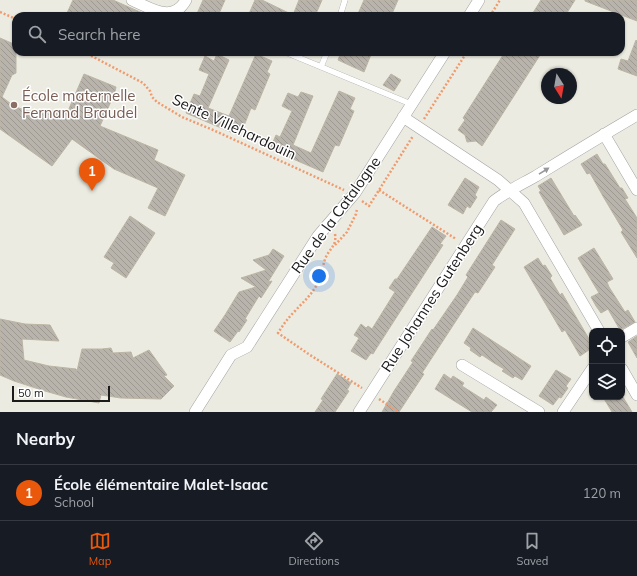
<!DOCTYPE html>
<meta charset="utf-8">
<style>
:root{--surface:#171b24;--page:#242831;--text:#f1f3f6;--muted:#9ea1a6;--line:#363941;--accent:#ea580c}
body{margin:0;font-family:Mulish,sans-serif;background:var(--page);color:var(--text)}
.controls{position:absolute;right:12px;bottom:12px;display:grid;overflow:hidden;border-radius:8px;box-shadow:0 1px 3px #0004}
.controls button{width:36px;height:36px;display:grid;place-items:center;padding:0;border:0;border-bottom:1px solid var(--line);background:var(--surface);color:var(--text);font:20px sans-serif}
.compass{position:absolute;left:541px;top:68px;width:36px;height:36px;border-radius:50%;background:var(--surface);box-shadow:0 1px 3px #0004;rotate:169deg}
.scale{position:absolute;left:12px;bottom:10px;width:98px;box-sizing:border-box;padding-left:4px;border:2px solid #1b1b1b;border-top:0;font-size:11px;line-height:14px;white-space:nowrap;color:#1b1b1b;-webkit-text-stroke:3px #fff;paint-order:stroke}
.you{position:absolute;left:319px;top:276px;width:14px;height:14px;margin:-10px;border:3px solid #fff;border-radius:50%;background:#1a73e8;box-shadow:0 0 0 6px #1a73e833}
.badge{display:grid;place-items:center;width:26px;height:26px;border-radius:50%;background:var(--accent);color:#fff;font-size:13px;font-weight:700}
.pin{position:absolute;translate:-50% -33px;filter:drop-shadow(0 1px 2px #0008)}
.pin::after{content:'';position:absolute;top:21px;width:14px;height:12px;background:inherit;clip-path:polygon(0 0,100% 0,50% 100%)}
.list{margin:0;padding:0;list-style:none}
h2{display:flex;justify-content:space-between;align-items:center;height:52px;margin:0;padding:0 16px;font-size:17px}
h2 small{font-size:13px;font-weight:400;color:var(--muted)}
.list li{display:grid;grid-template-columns:26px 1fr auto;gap:12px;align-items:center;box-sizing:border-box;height:56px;padding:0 16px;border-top:1px solid var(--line)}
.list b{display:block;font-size:15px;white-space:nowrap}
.list p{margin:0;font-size:13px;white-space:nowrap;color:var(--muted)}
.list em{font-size:13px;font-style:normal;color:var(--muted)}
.icon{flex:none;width:22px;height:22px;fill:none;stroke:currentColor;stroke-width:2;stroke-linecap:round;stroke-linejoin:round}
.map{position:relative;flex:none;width:637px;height:412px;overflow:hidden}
.search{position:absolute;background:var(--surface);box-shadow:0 1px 3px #0004;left:12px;right:12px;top:12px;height:44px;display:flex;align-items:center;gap:10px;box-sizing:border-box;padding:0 14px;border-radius:12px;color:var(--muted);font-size:15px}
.sheet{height:108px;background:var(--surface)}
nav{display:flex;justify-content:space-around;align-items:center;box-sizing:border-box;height:56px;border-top:1px solid var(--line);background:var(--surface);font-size:11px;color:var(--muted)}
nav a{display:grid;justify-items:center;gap:2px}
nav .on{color:var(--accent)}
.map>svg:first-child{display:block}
.building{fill:url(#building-back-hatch);stroke:#bcb5a4}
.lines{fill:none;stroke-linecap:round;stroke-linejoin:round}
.lane-casing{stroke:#a2a2a2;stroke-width:6}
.street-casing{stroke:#a2a2a2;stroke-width:12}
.path{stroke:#f09b6d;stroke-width:2.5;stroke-dasharray:2 2;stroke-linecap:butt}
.lane{stroke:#fff;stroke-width:5.5}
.street{stroke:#fff;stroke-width:11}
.oneway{fill:#989898}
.education-dot{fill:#8d6e63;stroke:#fff;stroke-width:1.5}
.labels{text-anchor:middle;stroke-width:3;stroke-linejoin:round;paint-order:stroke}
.education-label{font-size:15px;fill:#785e54;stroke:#fff;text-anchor:start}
.street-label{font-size:15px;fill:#1b1b1b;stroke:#fff}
</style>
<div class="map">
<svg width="637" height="412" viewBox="0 0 637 412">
<defs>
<pattern id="building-back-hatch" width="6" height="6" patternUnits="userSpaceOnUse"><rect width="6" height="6" fill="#b8b4ab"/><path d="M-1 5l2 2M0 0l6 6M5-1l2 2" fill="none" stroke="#9e9a93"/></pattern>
</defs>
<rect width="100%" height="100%" fill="#ecebe1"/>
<!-- building -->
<path class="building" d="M73,0H113L149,16H74L67,13Z
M203,0H225L218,16H196Z
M255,0H262L293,15L299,0H322L315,16H248Z
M364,0H398L391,16H357Z
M541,0H575L565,16H531Z
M585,0H637V21L585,1Z
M0,38L16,45V73L12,75L2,97L15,107L29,111H68L84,74L116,87L113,100L112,99L100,126L158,150L154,160L185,175L165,216L148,208L158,188L114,169L72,139L52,166L0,129Z
M636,40L637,41V76L618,69L621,59L628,61Z
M341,52H372L364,72L338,60Z
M505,52H542L482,146L476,141L467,142L465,135L458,130L465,120L463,118Z
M217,54L229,60L208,108L229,116L256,54L272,61L267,72L270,74L255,110L251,108L240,136L186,113L194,94L200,96L209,74L199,70L205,56L214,61Z
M391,74L401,80L394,91L383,85Z
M339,91L355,98L350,109L354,111L339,146L335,145L323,172L270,149L276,135L280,137L292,111L282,106L288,93L298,97L301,92L313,96L293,145L311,153Z
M597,154L603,164H605L620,188H622L628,198L625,199L637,218V258L621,232L623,230L604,198L590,173L587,174L581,164Z
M465,178L479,187L475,195L477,197L470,208L467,206L463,214L448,205Z
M551,178L574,216L575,215L582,225L564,235L539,192L541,191L538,186Z
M130,216L155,233L126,278L111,268L114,263L104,257Z
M501,220L515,229L492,265L495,267L478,293L475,292L467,304L422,373L424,374L399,412H382L394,391L413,362L411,361L432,329L433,330L457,295L468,277L466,275Z
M432,227L446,236L440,244L443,245L376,349L373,354L371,353L366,360L351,351L359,338L354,335L361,324L366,328L368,326L372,329L395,292L389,288L395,279H397Z
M594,248L613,279L607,282L609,287L625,312L628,310L635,322L620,330L608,309L601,313L596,306L591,297L599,293L578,258Z
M273,249L284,256L268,282L272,281L261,298L259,296L245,319L247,320L239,332L238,331L230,342L214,331L225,315L239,292L256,287L241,278L266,270L253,260L269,255Z
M538,258L543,266L545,265L552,276L550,278L560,295L562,293L592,344V348L580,356L565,330L562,332L524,267Z
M0,319L25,324L50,325L59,341L22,339L24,360L49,366L76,369L77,371L82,349H102L111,348L113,353L131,352L133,358L149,350L167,375L164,376L174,386L161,399L121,398L101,395L99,403L66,397L45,391L14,381L0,375Z
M473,328L531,366L522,380L515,376L513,378L502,371L504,369L494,363L482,355L480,357L470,350L471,348L464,343Z
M637,336V358L628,342Z
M556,370L571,379L566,386L568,388L561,398L559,397L553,405L539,396Z
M337,374L351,383L347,390L349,391L335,412H315L323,400L321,399Z
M444,374L451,379L453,376L464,383L462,386L484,400L486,397L497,405L491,412H472L435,389Z
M603,397H623L632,412H612Z"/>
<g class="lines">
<!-- lane casing -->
<g class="lane-casing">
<path id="lane" d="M340,16L345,0
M285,52L411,104
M321,67L327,52"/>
</g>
<!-- street casing -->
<g class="street-casing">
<path id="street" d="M132,0C150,8 173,24 186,0
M469,16L479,0
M403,117L498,180L524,203L599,331
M604,134L637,190
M622,337L637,328
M462,365L539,412
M622,369L637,395
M195,412L231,355L247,347L318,236L355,193L445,52
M359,412L494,201C507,191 522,184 536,176C570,155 603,135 637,115
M563,412L592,369"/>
</g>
<!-- path -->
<path class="path" d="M0,12L16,19
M490,16L500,0
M84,52L143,83L150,91L152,97L157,102L182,117L213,130L344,190
M424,119L467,52
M379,190L456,239
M362,201L369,206L413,136
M335,234C337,246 329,249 325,259C323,265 322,273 319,280C314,293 304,301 295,311C288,318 283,325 278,333L307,353L362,388
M335,245L347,232L356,214L357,209
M379,399L399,412"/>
<!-- lane -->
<use href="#lane" class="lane"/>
<!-- street -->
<use href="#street" class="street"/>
</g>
<!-- one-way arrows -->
<defs><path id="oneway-solid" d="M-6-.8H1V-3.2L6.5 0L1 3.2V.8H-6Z"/></defs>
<use class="oneway" href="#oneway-solid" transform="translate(544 171) rotate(-32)"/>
<!-- markers -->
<circle class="education-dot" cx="14" cy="105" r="4"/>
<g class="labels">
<!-- education labels -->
<g class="education-label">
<text x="22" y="101">École maternelle<tspan x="22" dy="17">Fernand Braudel</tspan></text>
</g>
<!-- street labels -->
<g class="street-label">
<text transform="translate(234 127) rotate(25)" y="5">Sente Villehardouin</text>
<text transform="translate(336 215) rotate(-54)" y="5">Rue de la Catalogne</text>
<text transform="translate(432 298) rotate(-57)" y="5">Rue Johannes Gutenberg</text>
</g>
</g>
</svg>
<div class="controls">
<button><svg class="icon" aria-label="locate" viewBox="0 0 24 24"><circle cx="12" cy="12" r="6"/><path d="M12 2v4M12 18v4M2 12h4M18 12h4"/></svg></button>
<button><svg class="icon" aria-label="layers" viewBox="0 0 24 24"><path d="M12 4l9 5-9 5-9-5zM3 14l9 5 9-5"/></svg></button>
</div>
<svg class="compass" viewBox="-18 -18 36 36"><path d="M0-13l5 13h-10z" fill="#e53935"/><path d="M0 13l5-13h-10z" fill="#9ea1a6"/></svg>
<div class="scale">50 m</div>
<div class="you"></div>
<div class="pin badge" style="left:92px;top:191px">1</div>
<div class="search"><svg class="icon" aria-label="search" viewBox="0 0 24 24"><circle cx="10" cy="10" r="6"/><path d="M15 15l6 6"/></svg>Search here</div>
</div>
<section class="sheet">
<h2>Nearby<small></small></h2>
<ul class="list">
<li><span class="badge">1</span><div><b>École élémentaire Malet-Isaac</b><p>School</p></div><em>120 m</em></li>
</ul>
</section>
<nav>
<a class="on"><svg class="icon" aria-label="map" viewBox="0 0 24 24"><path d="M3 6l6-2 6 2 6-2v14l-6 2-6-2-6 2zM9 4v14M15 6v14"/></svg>Map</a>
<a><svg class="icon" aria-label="directions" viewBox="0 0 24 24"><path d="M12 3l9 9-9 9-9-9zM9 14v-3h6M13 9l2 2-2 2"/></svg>Directions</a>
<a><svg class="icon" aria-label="saved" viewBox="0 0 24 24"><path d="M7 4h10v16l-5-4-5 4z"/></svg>Saved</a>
</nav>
